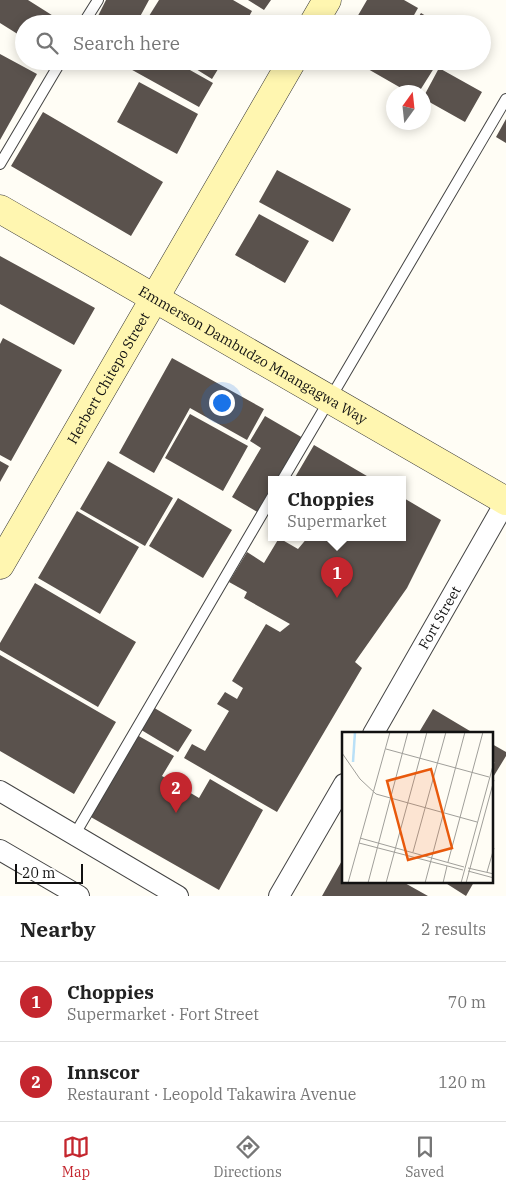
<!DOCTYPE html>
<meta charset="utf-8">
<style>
:root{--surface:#fff;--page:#f2f2f2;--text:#222;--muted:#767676;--line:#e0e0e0;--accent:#c4262e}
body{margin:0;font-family:"IBM Plex Serif",serif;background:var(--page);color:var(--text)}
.compass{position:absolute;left:386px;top:85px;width:45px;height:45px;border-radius:50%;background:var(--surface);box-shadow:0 2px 12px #0003;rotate:15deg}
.scale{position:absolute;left:15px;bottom:12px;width:68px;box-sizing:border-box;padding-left:5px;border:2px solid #111;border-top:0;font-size:14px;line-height:18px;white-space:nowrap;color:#111;-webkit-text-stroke:4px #fff;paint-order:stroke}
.you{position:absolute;left:221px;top:402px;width:18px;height:18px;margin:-12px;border:4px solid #fff;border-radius:50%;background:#1a73e8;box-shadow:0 0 0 8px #1a73e833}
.badge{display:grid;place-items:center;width:32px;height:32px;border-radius:50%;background:var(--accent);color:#fff;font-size:16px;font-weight:700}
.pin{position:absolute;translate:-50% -41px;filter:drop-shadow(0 1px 2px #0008)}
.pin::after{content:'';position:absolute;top:26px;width:18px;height:15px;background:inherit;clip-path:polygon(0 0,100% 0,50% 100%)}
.popup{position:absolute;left:268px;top:476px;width:138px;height:65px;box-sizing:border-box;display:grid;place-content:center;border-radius:0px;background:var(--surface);filter:drop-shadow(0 1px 4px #0005);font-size:16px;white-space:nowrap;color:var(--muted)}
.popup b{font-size:19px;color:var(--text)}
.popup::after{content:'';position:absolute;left:50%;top:100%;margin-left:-10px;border:10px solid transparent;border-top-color:var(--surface)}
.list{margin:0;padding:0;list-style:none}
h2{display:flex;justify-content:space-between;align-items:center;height:65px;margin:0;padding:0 20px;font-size:21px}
h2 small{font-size:16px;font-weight:400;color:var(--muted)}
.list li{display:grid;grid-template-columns:32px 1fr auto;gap:15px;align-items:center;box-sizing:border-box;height:80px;padding:0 20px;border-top:1px solid var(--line)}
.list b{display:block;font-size:19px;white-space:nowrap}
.list p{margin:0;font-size:16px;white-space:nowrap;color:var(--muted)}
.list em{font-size:16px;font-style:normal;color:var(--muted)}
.icon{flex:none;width:28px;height:28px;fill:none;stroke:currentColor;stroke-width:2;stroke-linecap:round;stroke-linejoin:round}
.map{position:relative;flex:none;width:506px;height:896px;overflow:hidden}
.search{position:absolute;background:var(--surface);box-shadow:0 2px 12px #0003;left:15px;right:15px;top:15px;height:55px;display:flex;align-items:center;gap:12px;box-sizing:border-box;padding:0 18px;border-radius:28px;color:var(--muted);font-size:19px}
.sheet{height:225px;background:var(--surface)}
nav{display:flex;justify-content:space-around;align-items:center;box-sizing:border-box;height:70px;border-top:1px solid var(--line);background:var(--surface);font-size:14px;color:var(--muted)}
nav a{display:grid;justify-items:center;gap:2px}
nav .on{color:var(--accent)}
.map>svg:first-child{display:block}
.building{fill:#5a524d}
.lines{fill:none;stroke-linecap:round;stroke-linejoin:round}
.lane-casing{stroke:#444;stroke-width:12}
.street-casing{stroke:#444;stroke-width:22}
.secondary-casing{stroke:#333;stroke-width:29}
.lane{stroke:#fff;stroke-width:10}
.street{stroke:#fff;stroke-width:20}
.secondary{stroke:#fff6b0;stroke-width:28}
.labels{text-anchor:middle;stroke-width:5;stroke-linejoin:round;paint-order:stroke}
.street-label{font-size:14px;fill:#111;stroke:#fff}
.inset-river{fill:none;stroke:#b9e0f7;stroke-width:2.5}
.inset-road{fill:none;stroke:#a09f9a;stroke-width:1}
.view{fill:#e8590c;fill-opacity:0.15;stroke:#e8590c;stroke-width:2.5}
.inset-edge{fill:none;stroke:#111;stroke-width:2.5}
</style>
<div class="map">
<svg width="506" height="896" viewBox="0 0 506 896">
<rect width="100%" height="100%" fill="#fffdf5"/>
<!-- building -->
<path class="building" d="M0,0H28L66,24H24V38L0,23Z
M106,0H149L136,24H109L97,18Z
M159,0H233L252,11L245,24H144Z
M248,0H271L264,10Z
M367,0H404L418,8L409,24H353Z
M421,13L439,24H414Z
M0,54L37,74L0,140Z
M116,61H174L213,83L199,107Z
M183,61H223L212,79Z
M354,61H430L436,65L419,92H408Z
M439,68L482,92L465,122L424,99V96Z
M139,82L198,114L177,154L117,122Z
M43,112L163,182L131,236L11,166Z
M506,119V143L496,137Z
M277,170L351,209L333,242L259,202Z
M259,214L309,241L285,283L235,255Z
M0,256L95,308L74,345L0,304Z
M3,338L62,370L11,461L0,455V344Z
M172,358L264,409L247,440L190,408L154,473L119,453Z
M190,414L248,446L223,491L165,458Z
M265,416L303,438L278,479H272V490L259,513L232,497L261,448L250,441Z
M314,445L372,479H294Z
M0,461L9,466L0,482Z
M108,461L173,498L145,546L80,509Z
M402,497L441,520L407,588L355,662L362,668L277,812L184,758L192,744L205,751L229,711L217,704L225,692L237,699L243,688L232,681L266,624L280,632L290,624L244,598L247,592L229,582L247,552L264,563L279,538L298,549L308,537H402Z
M178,498L232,530L203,578L149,546Z
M77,511L139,547L100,614L38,578Z
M35,583L136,642L98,707L0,650V643Z
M0,655L116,722L74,794L0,751Z
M151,706L192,730L178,752L138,728Z
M433,709L475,734H418Z
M137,735L174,756L162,776L199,798L210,779L263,810L219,890L89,816Z
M492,744L506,752V756L492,779Z
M344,857V882H403L428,896H322Z
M444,882H474L466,896Z"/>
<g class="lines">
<!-- lane casing -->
<g class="lane-casing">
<path id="lane" d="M83,24L98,0
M0,164L61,61
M283,479L506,99
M75,834L272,497"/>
</g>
<!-- street casing -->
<g class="street-casing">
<g id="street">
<path id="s1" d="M373,734L506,501"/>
<path d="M0,791L178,896"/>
<path d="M0,850L79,896"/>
<path d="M279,896L344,784"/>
</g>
</g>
<!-- secondary casing -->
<g class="secondary-casing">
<g id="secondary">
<path d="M313,24L327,0"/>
<path id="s2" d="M0,209L506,501"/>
<path id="s3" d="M0,565L292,61"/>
</g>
</g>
<!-- lane -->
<use href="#lane" class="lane"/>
<!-- street -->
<use href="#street" class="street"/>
<!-- secondary -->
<use href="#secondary" class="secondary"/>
</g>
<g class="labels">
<!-- street labels -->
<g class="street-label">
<text dy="5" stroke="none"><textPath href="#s2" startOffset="292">Emmerson Dambudzo Mnangagwa Way</textPath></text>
<text dy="5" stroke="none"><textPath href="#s3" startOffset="216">Herbert Chitepo Street</textPath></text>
<text dy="5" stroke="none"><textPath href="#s1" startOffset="134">Fort Street</textPath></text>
</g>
</g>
<!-- overview -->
<g transform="translate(342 732)">
<rect width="151" height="151" fill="#fffdf5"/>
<path class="inset-river" d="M11,30L13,0"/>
<path class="inset-road" d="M44,17L147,45M0,21L18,47L34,62L135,90M18,106L122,135M17,111L121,138M71,120L104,0M106,130L141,0M126,136L152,142M126,139L152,146M145,140L152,116M6,151L48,0M26,151L66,0M44,151L85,0M83,151L123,0M101,151L105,134M119,151L152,30M124,151L152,48"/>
<path class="view" d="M89,37L110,116L66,128L45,49Z"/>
<rect width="151" height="151" class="inset-edge"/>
</g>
</svg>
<svg class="compass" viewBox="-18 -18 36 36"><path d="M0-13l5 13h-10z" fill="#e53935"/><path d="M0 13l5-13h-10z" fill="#767676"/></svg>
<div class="scale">20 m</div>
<div class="you"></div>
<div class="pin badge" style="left:337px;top:598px">1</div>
<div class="popup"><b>Choppies</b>Supermarket</div>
<div class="pin badge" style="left:176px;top:813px">2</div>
<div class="search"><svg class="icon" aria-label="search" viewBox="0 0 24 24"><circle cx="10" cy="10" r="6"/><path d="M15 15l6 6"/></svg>Search here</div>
</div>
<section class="sheet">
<h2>Nearby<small>2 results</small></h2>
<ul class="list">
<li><span class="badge">1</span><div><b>Choppies</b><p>Supermarket · Fort Street</p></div><em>70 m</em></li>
<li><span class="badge">2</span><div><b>Innscor</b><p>Restaurant · Leopold Takawira Avenue</p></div><em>120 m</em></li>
</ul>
</section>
<nav>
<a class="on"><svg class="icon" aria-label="map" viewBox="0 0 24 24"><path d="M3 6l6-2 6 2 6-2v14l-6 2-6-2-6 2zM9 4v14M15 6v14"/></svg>Map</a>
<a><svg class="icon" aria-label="directions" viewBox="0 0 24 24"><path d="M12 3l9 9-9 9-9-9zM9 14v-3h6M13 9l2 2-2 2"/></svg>Directions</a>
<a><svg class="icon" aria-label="saved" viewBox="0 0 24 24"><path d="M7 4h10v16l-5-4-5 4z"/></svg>Saved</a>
</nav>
